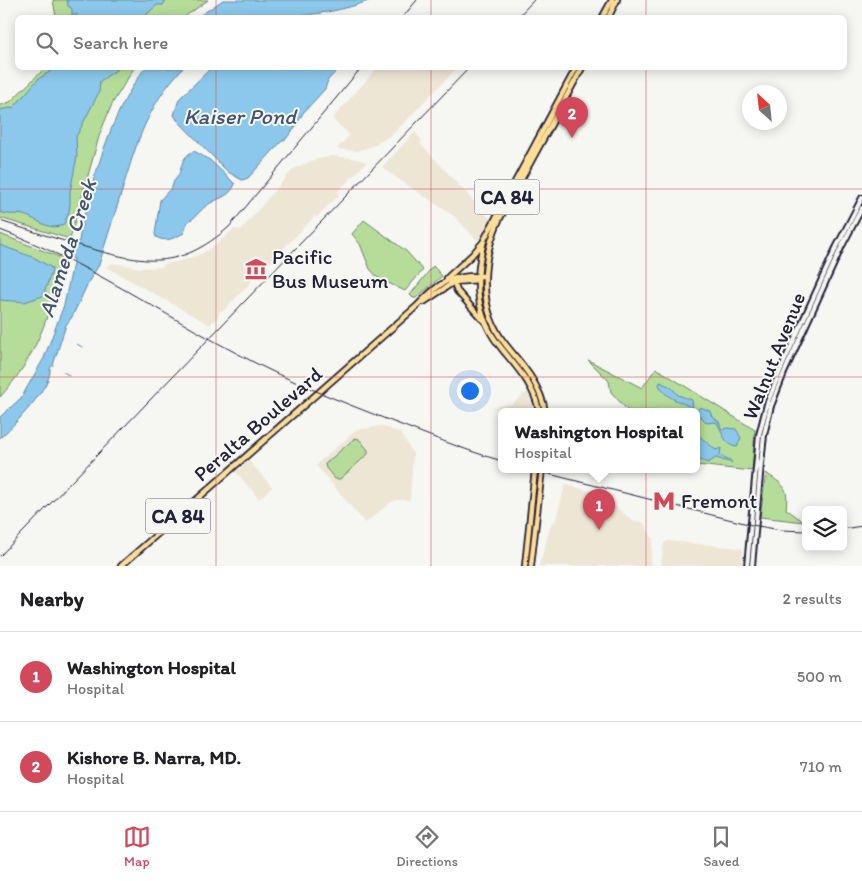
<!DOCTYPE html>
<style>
:root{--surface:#fff;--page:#f2f2f2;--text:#202124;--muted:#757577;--line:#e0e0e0;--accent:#d1495b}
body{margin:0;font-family:Itim,sans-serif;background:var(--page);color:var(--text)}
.controls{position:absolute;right:15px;bottom:15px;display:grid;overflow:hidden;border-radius:8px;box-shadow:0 2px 12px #0003}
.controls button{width:45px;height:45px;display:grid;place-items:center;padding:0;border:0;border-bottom:1px solid var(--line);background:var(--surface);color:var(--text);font:25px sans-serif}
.compass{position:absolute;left:742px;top:85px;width:45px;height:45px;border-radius:50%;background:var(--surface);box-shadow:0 2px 12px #0003;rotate:333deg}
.you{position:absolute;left:469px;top:390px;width:18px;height:18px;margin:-12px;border:4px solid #fff;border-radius:50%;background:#1a73e8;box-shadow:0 0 0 8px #1a73e833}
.badge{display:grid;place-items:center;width:32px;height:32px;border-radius:50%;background:var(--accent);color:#fff;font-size:16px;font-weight:700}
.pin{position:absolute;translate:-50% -41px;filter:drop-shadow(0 1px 2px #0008)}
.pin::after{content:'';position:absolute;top:26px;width:18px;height:15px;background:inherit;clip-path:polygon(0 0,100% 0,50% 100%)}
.popup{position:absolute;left:498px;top:408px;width:202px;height:65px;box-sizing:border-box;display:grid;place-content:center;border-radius:8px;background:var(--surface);filter:drop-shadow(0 1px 4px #0005);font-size:16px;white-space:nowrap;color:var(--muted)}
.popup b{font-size:19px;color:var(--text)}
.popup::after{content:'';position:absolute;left:50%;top:100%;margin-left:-10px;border:10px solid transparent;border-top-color:var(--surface)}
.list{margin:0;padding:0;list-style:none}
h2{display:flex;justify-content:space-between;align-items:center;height:65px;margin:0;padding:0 20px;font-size:21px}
h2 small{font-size:16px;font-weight:400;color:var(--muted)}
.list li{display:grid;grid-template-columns:32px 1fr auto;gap:15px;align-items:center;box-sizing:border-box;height:90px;padding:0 20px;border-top:1px solid var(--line)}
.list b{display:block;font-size:19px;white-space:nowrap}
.list p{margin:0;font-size:16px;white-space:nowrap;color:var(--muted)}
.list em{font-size:16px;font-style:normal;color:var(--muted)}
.icon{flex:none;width:28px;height:28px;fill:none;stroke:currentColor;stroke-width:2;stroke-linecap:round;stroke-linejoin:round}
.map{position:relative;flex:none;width:862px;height:566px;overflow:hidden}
.search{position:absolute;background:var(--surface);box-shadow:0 2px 12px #0003;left:15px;right:15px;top:15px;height:55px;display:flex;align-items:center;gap:12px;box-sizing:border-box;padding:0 18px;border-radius:8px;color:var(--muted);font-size:19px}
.sheet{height:245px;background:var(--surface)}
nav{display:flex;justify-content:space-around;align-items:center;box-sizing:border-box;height:70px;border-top:1px solid var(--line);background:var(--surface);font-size:14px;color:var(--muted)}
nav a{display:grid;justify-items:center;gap:2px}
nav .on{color:var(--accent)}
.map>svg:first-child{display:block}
.built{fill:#eee6d5}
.green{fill:#b5dd99;stroke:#6c806a}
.water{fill:#8bc8eb;stroke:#6186a5}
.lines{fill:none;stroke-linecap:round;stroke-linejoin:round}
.stream{stroke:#6186a5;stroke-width:1}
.secondary-casing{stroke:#22223b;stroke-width:8}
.primary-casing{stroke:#22223b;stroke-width:8}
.secondary{stroke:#f6f6f2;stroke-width:4}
.primary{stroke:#fedd96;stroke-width:4.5}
.rail{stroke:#22223b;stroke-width:1}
.grid{fill:none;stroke:#d1495b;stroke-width:1;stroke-opacity:0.55}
.labels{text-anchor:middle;stroke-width:4;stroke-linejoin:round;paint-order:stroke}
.shield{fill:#f6f6f2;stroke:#626272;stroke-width:1}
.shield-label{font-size:20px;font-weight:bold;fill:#22223b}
.poi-label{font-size:21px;fill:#22223b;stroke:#f6f6f2;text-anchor:start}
.street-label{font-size:21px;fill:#22223b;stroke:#f6f6f2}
.water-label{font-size:22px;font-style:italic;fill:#425470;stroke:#f6f6f2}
</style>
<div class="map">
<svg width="862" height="566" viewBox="0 0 862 566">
<rect width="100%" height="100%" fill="#f6f6f2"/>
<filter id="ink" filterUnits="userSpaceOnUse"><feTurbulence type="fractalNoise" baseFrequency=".02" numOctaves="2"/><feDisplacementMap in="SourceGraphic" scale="10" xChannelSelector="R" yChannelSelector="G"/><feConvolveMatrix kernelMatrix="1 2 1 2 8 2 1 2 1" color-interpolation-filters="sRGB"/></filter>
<g filter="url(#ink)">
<!-- built -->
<path class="built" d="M377,68H457L394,133L375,145L358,151L336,149L350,135L332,119Z
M415,132L422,141L420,143L491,220L478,241L454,216L398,179L382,167Z
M332,156L352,158L367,162L338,191L339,195L317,217L315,216L223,311L221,310L218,316L210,325L106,267L112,263L140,268L162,267L164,264L181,261L201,254L214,246L234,229L241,230L293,169L314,160Z
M528,391L534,411L491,408L512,404Z
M382,426L401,433L413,454L410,500H397L390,503L365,523L316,465L356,430Z
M249,461L272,487L259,499L236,472Z
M565,485L613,496L611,503L633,521L643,522L653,539L650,566H539L552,522L555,523Z
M668,541L741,548L743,551L742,566H661L664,543Z"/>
<!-- green -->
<path class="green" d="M53,0H208L183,18L56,17Z
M45,68H134L112,104L100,133L70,239L0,218V105L10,102Z
M364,220L406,251L423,270L405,291L378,278L370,269L360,244L352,234Z
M0,234L62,258L61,263L62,269C47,319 37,357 0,397Z
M433,266L442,276L416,298H413L410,295Z
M588,360L642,388L656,368L755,430L752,471L697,465L696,411H628L611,392L609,381Z
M355,438L359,439L368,450V454L340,479H335L326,468L325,464Z
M766,473C783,485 789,486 786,509L804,522L760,517Z"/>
<!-- water -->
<path class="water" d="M67,0H166L163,5H157L148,13L146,17L73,18L77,17V14L72,16V9L68,6Z
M223,0H371C316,21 256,18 198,17Z
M56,68H119L100,81L99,92L76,137L77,156L70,192V204L69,212L64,224C49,233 37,218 23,215C15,213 11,216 0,212V110L14,107L38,79Z
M145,68H183C148,104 136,144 122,191C114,216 106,240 99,265L89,281L72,317L66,325L53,365L50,368C53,386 13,426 0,438V417L21,398L44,358L64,305L74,259L70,257L75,242L79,241C82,221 88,201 94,179C107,138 119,103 145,68Z
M211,68H339L328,80L325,89L303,113L296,126L286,139L282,141L248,178L242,180L228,172L177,120L174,115L179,99Z
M194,151L210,160L235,184C230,198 216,198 206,206C199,211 196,218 187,222L184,233C174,238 166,243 156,237L155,234L160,200L172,187L174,181C185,170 177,159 194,151Z
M0,245L35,258L52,268L51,274L43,296L25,302L0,300Z
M660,382L671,387L678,395L692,400L693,408C681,402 665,398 659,385Z
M700,407L710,411L711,415L719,422L722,430L727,428L736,429L741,438L737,447C724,446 723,431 716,422L707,423L696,412Z
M697,434L716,450L721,448L720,455L730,460L732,463L716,458L708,463L697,459Z"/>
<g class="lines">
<!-- stream -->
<path class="stream" d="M77,344L82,347
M63,372L69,375"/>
<!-- secondary casing -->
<g class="secondary-casing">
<path id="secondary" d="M747,566L759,435L767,404L780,371L836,248L862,198
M752,566L761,464L764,435L771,406L784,373L842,246L862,208"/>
</g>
<!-- primary casing -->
<g class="primary-casing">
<path id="primary" d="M602,18L612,0
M608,18L617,0
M447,278L472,255L484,241
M454,282L457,291L481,318L485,321
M424,302L454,282L478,280
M539,411C534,385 518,369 502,349C474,315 474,281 484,240L576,68
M545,411C540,384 523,366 506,345C477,309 481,260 499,220L582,68
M121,566L417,306C441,281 449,275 484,276
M525,566L535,469
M531,566L542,469"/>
</g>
<!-- secondary -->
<use href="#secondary" class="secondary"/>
<!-- primary -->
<use href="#primary" class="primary"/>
<!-- rail -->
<path class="rail" d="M402,18L417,0
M517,18L534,0
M0,221C28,230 57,239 85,247C145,264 178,271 229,227L361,68
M0,230C86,261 161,314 242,356C290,382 340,401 391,421C428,435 464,450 502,461
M529,469L752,525L781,530L806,531
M843,529L862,526
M0,556L469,68"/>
</g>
</g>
<!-- grid -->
<path class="grid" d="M216,0V18M431,0V18M646,0V18M216,68V566M431,68V566M646,68V566M0,189H862M0,377H862"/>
<!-- icons -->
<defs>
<g id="museum-bare" transform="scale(1.725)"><path d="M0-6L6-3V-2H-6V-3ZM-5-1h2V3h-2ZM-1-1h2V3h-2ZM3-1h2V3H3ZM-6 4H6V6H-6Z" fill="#d1495b" stroke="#f6f6f2" stroke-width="2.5" paint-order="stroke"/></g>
<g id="metro-bare" transform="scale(1.725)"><path d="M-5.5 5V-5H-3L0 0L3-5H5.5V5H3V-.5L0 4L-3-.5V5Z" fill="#d1495b" stroke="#f6f6f2" stroke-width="2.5" paint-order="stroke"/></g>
</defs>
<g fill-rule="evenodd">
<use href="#museum-bare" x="256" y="269"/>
<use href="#metro-bare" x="664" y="501"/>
</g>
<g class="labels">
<!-- shield labels -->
<g class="shield">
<rect x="474.5" y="179.5" width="65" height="35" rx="4"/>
<rect x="145.5" y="498.5" width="65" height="35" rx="4"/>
</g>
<g class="shield-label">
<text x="507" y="204">CA 84</text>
<text x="178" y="523">CA 84</text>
</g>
<!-- poi labels -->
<g class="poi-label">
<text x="272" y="264">Pacific<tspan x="272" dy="24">Bus Museum</tspan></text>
<text x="681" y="508">Fremont</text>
</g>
<!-- street labels -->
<g class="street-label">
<text transform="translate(774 356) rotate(-68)" y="7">Walnut Avenue</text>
<text transform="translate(258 424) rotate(-41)" y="7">Peralta Boulevard</text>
</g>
<!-- water labels -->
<g class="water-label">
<text x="240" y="124">Kaiser Pond</text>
<text transform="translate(67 248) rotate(-72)" y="8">Alameda Creek</text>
</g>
</g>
</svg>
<div class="controls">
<button><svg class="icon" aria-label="layers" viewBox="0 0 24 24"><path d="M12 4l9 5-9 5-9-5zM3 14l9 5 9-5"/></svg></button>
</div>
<svg class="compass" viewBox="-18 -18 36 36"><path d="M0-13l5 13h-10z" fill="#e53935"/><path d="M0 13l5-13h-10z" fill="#757577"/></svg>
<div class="you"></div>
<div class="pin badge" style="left:599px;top:530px">1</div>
<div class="popup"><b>Washington Hospital</b>Hospital</div>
<div class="pin badge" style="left:572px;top:138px">2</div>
<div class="search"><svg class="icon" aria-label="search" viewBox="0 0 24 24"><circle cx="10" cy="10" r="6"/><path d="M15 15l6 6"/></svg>Search here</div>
</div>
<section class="sheet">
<h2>Nearby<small>2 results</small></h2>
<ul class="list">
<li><span class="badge">1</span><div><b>Washington Hospital</b><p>Hospital</p></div><em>500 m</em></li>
<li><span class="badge">2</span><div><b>Kishore B. Narra, MD.</b><p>Hospital</p></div><em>710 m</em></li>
</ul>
</section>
<nav>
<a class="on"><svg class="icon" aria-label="map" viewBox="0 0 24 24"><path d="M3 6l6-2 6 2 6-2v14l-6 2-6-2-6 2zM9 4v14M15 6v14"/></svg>Map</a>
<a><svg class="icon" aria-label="directions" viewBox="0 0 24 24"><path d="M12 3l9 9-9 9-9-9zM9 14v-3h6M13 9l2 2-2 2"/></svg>Directions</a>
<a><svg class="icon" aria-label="saved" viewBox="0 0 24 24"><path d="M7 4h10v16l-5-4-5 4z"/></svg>Saved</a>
</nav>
